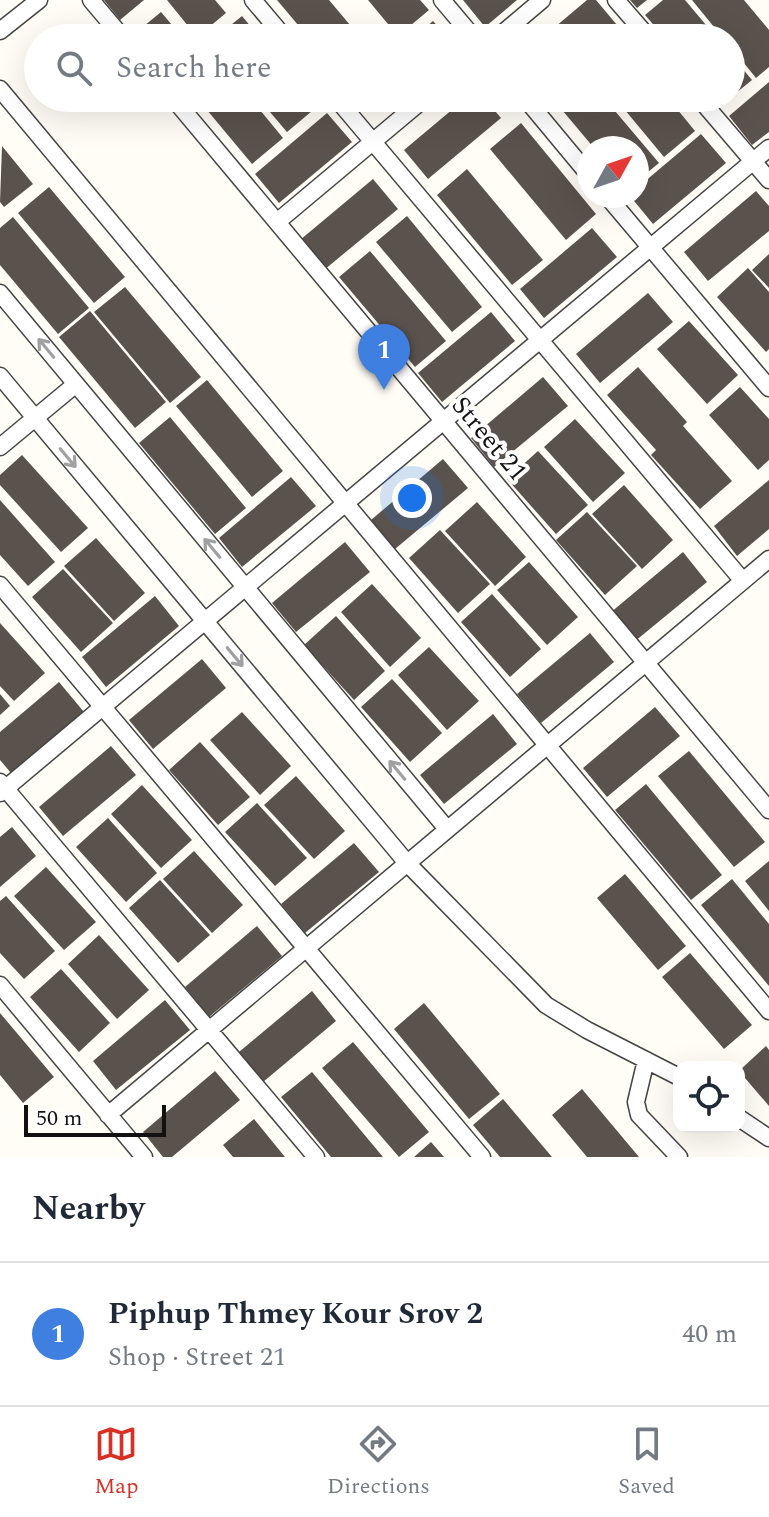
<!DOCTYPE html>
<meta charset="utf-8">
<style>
:root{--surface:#fff;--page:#f2f2f3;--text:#1f2937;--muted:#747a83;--line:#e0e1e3;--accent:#d93025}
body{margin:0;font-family:Spectral,serif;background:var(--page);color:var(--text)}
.controls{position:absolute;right:24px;bottom:24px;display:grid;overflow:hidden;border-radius:16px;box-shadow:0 8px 32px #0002}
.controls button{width:72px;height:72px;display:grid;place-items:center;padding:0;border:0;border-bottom:2px solid var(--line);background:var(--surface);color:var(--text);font:40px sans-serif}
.compass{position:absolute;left:577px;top:136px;width:72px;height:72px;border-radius:50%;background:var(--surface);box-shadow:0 8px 32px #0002;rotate:50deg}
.scale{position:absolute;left:24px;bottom:20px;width:142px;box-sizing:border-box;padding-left:8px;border:4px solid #111;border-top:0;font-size:22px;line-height:28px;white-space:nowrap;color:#111;-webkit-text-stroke:6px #fff;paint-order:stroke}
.you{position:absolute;left:412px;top:498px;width:28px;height:28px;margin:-20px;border:6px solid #fff;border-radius:50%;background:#1a73e8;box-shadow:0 0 0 12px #1a73e833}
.badge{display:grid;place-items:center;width:52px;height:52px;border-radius:50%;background:var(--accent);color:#fff;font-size:26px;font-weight:700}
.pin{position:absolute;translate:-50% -66px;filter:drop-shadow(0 2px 4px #0008)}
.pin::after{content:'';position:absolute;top:42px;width:28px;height:24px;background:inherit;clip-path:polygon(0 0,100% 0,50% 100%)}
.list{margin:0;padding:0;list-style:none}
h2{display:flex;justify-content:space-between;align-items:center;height:104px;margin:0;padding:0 32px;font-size:34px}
h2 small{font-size:26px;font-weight:400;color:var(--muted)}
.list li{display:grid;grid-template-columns:52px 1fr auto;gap:24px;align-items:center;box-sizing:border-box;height:144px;padding:0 32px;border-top:2px solid var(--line)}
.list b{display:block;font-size:30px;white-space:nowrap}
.list p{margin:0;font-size:26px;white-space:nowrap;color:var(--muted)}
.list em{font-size:26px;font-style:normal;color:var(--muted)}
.icon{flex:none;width:44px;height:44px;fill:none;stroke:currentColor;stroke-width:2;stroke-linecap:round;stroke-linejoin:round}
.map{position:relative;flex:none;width:769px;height:1157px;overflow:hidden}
.search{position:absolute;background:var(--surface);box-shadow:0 8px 32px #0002;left:24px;right:24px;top:24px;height:88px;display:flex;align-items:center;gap:20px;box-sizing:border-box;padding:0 28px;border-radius:44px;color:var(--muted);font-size:30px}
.sheet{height:248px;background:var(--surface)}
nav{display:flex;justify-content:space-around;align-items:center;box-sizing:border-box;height:112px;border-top:2px solid var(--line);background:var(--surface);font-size:22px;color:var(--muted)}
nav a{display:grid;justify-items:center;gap:4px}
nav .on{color:var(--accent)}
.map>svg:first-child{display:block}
.building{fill:#5a524d}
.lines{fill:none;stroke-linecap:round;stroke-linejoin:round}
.street-casing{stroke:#444;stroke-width:19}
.street{stroke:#fff;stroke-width:16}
.oneway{stroke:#a0a0a0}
.labels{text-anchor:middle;stroke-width:8;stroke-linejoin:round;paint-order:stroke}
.street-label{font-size:26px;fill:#111;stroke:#fff}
</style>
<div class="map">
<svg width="769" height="1157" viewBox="0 0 769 1157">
<rect width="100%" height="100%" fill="#fffdf5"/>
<!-- building -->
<path class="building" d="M104,0H144L120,20Z
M167,0H215L226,13L197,37Z
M277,0H329L361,38H309Z
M368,0H420L429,10L398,36Z
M463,0H517L485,27Z
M587,0H596L617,25L601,38H542Z
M630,0H647L637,8Z
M663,0H685L717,38H665L645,15Z
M692,0H744L769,30V67L756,78L731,47V38H723Z
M161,12L183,38H135L133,35Z
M242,16L260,38H215Z
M433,21L448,38H413Z
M731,55L752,80L731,97Z
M769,82V132L752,145L729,116Z
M197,98H250L283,138L252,164Z
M258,98H311L318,106L287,132Z
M374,98H401L385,111Z
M466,98H484L501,118L428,179L404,150Z
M552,98H604L659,163L637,181V148H594Z
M615,98H668L695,131L664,157Z
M327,113L352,142L279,203L255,174Z
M521,123L596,214L566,240L490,149Z
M701,134L726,163L653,224L630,196H637V188Z
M2,146L33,184L4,207L0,202Z
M467,169L543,260L512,285L437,195Z
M373,179L398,209L324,270L300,240Z
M49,187L125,277L94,303L18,213Z
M756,191L769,206V231L708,281L684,252Z
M407,216L482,307L452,332L376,242Z
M13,217L89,308L58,334L0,265V228Z
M592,228L617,257L544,318L520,289Z
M370,251L446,341L415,367L339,277Z
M769,254V288L752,270Z
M748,268L769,292V349L766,352L717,297Z
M125,287L201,377L170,403L94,312Z
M648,293L673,322L600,383L576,354Z
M90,311L166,402L135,428L59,337Z
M491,312L515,341L442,402L418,373Z
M689,321L738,375L707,404L657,349Z
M638,367L687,422L683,426L732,481L700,509L651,455L656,450L607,395Z
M543,377L568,406L494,467L471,438Z
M207,380L283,471L252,497L176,406Z
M740,387L769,419V460L758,470L709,415Z
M170,417L246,508L215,534L139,443Z
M575,419L625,473L593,502L544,447Z
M538,451L588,505L556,534L507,479Z
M22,455L88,528L61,552L0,485V475Z
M443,459L468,488L395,549L371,520Z
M291,477L316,506L242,567L219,538Z
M769,480V529L737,556L714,526Z
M624,485L673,540L642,569L592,514Z
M0,500L55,562L28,586L0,555Z
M477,502L526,557L495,586L445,531Z
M587,512L637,566L605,595L556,540Z
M440,530L490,584L458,613L409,558Z
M96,538L145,593L114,621L64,566Z
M345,542L370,572L296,632L272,603Z
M683,552L707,582L634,642L610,613Z
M529,562L578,617L547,645L497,590Z
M63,569L113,623L81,652L32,597Z
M372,584L421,638L390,667L341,612Z
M492,594L541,649L510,677L461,622Z
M155,596L179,626L106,687L82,657Z
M336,616L385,671L354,700L304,645Z
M0,623L45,673L14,701L0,686Z
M590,633L614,662L541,723L517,694Z
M429,647L479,701L447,730L398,675Z
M202,659L226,688L153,749L129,720Z
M392,679L442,733L410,762L361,707Z
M59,682L84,712L11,773L0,760V732Z
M0,694L10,706L0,715Z
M655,707L680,736L607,797L583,768Z
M242,712L291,766L260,795L210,740Z
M493,714L517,744L444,804L420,775Z
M200,742L250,797L218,825L169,770Z
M111,746L136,775L63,836L39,807Z
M689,751L765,842L734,867L658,776Z
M296,776L345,831L314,859L264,805Z
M646,784L722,875L691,900L615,810Z
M142,785L192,840L161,868L111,814Z
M257,803L307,858L275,886L225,832Z
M108,818L157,873L126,902L76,847Z
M12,827L36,856L0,887V837Z
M354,843L379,872L305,933L281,904Z
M194,851L243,905L212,933L163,879Z
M769,861V911L745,881Z
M46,867L96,922L64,950L14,896Z
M625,874L686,946L658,970L597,898Z
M732,879L769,924V986L701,905Z
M160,880L210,935L178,963L129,908Z
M6,896L55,951L24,979L0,953V901Z
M257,926L282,956L209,1017L185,987Z
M99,935L149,990L117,1019L68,964Z
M690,953L752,1025L724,1049L662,977Z
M61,969L110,1023L79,1052L30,997Z
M312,991L336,1021L263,1082L239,1052Z
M165,1000L190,1030L116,1090L93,1061Z
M424,1003L500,1094L469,1119L394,1029Z
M0,1013L54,1077L23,1103L0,1075Z
M353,1042L429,1132L399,1157L322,1068Z
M766,1046L769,1050V1106L739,1071Z
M215,1071L240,1100L172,1157H163L143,1132Z
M312,1072L383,1157H331L281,1097Z
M582,1089L639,1157H587L552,1115Z
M503,1099L552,1157H500L473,1125Z
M254,1119L285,1157H233L223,1145Z
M431,1142L444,1157H414Z"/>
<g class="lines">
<!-- street casing -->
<g class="street-casing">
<path id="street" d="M91,0L123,38
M253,0L285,38
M442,0L474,38
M616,0L649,38
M0,31L39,0
M497,38L542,0
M0,89L769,1011
M173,98L769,810
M336,98L743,581
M525,98L589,175
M699,98L769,180
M607,196L769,388
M277,222L425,98
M0,293L447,829
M0,376L407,863L546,1005L587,1030L679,1077
M0,447L76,384
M0,585L482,1157
M0,782L316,1157
M0,793L769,148
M0,985L144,1157
M646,1060L636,1102L639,1115L679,1157
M108,1115L769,559
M739,1118L769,1138"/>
</g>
<!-- street -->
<use href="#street" class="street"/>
</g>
<!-- one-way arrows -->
<defs><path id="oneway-shaft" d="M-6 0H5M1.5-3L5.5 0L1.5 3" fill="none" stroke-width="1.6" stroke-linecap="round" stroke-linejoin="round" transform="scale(2)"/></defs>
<g class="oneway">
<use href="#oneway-shaft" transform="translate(46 348) rotate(-130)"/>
<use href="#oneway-shaft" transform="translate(68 458) rotate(50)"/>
<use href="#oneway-shaft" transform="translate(212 548) rotate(-130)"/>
<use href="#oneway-shaft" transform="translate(235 657) rotate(50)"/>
<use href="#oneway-shaft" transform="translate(397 770) rotate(-130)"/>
</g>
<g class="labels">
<!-- street labels -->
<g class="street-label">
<text transform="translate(490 438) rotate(50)" y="9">Street 21</text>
</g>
</g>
</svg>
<div class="controls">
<button><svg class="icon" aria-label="locate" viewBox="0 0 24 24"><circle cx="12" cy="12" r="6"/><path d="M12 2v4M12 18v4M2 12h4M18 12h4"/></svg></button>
</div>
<svg class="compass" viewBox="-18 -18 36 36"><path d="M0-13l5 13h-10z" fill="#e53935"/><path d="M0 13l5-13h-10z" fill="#747a83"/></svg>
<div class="scale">50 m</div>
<div class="you"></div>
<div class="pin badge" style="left:384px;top:390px;background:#3f7fe0">1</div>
<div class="search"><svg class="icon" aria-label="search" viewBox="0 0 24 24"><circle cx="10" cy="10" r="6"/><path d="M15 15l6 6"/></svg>Search here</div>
</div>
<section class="sheet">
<h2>Nearby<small></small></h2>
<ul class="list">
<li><span class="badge" style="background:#3f7fe0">1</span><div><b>Piphup Thmey Kour Srov 2</b><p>Shop · Street 21</p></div><em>40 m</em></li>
</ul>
</section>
<nav>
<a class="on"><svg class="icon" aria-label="map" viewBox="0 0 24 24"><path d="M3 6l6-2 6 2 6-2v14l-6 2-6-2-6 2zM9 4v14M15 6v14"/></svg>Map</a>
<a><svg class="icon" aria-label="directions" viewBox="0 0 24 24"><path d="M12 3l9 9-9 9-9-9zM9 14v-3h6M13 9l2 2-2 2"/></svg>Directions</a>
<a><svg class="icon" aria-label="saved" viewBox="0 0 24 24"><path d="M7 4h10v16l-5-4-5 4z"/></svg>Saved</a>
</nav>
